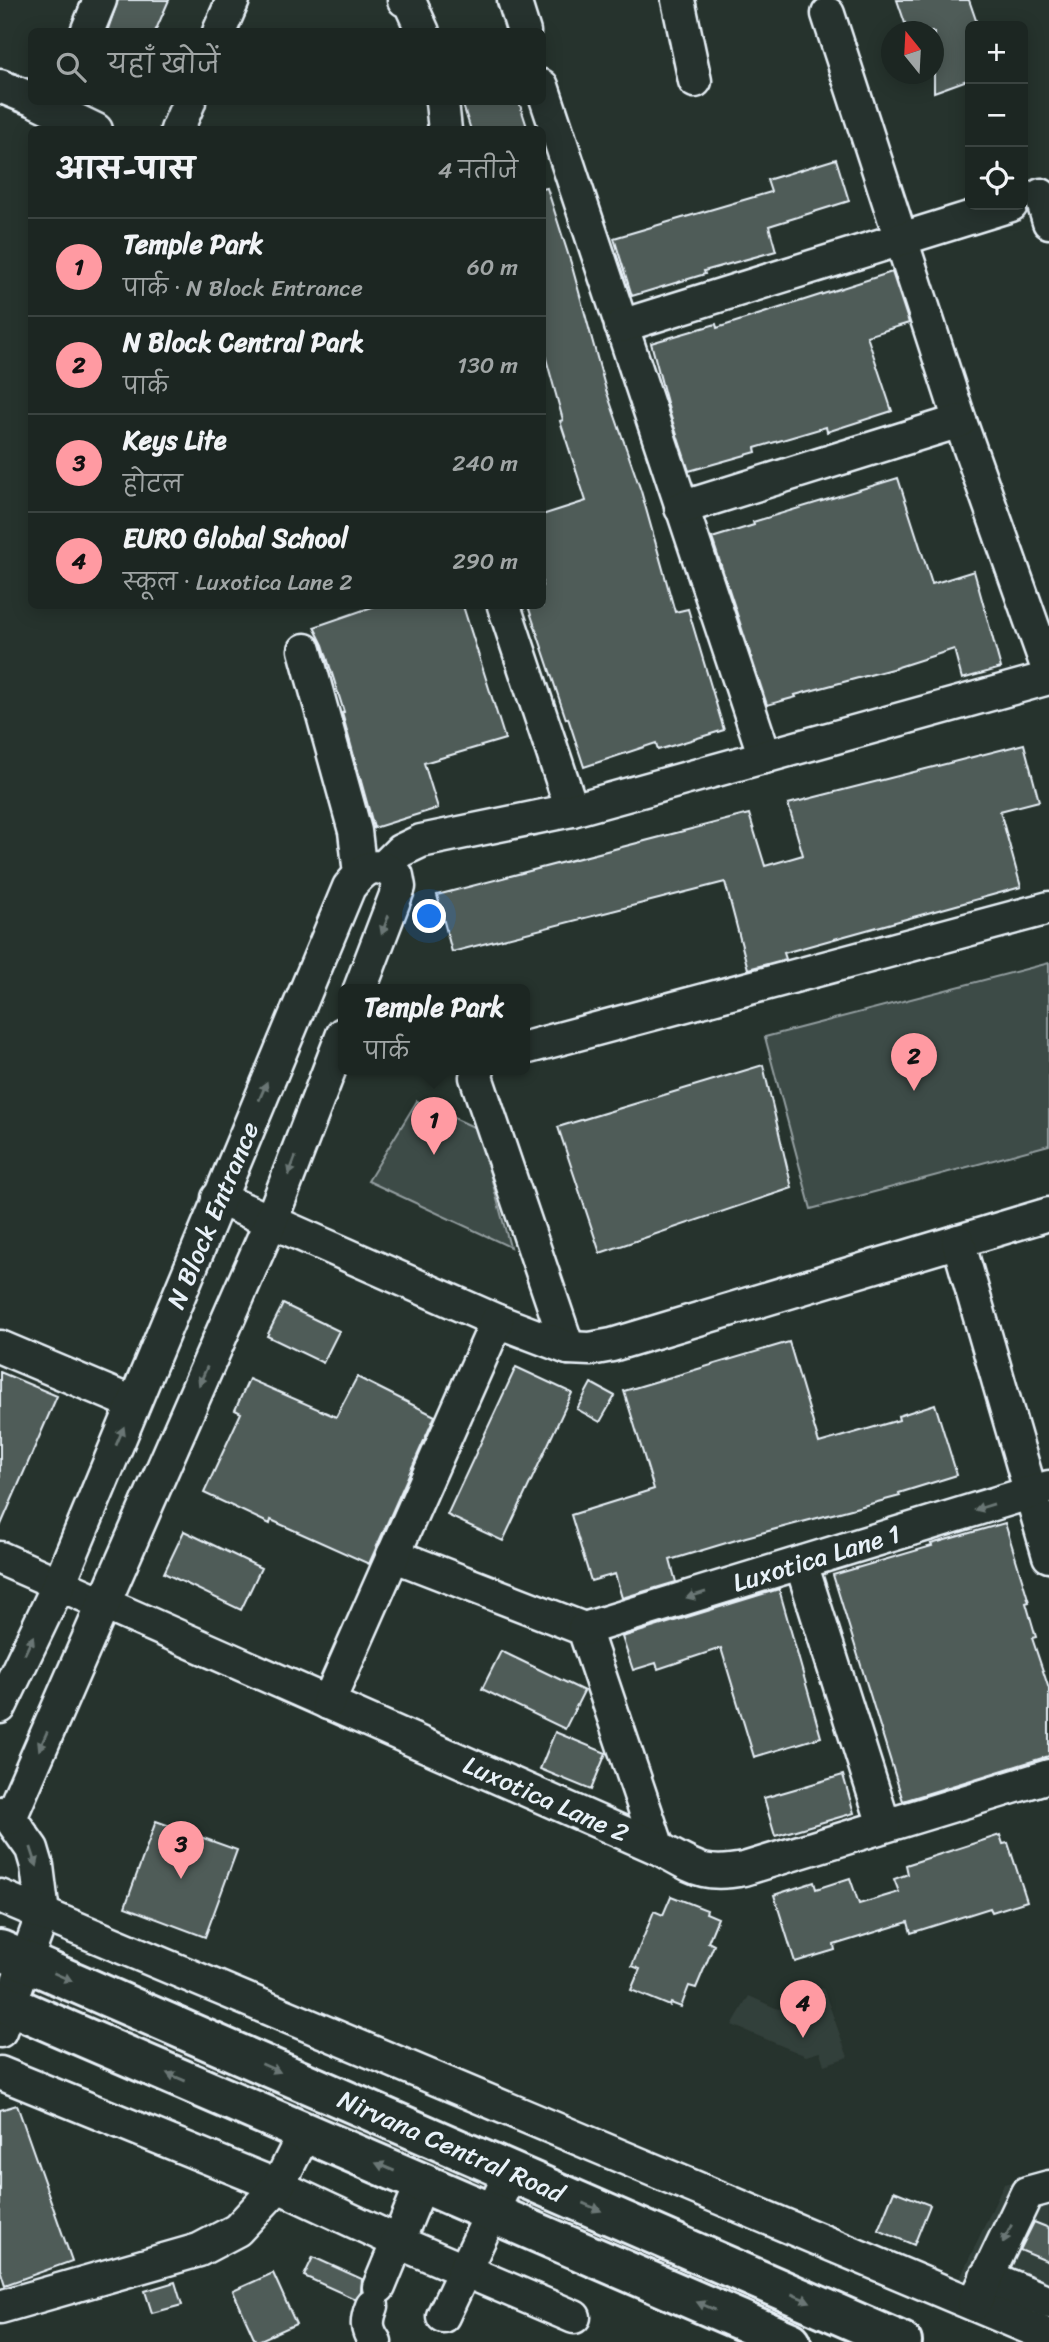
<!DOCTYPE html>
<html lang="hi">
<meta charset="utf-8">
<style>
:root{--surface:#1c2622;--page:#29322f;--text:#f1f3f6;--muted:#a0a5a5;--line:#3a4340;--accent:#ff9aa2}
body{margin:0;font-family:Sriracha,"Playpen Sans Deva",sans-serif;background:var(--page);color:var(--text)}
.controls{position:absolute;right:21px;top:21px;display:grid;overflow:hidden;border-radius:10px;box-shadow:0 4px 18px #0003}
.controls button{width:63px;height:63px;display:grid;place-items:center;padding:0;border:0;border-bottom:2px solid var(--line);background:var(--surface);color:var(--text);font:35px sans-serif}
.compass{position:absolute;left:881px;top:21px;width:63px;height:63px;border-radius:50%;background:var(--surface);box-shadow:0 4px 18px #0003;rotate:342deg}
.you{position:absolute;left:430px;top:917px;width:24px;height:24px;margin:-18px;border:5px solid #fff;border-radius:50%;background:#1a73e8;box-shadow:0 0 0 10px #1a73e833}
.badge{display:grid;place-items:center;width:46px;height:46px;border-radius:50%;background:var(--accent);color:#111;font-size:23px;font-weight:700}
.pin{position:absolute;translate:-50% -58px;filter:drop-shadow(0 2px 4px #0008)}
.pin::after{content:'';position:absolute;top:37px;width:24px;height:21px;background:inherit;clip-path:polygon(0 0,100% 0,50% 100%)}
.popup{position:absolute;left:338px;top:984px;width:192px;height:91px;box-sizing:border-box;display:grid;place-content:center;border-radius:10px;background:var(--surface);filter:drop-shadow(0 2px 5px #0005);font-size:23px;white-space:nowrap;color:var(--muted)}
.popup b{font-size:26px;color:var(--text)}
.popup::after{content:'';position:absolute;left:50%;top:100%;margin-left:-14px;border:14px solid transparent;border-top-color:var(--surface)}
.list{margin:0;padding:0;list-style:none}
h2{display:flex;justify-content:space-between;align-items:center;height:91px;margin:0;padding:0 28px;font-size:30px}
h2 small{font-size:23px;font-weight:400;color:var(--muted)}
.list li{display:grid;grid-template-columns:46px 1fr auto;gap:21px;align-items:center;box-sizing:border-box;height:98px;padding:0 28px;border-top:2px solid var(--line)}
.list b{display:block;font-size:26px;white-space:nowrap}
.list p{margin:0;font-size:23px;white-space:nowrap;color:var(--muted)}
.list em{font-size:23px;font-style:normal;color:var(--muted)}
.icon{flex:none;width:38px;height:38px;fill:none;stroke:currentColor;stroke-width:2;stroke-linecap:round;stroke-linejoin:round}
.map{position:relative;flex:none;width:1049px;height:2342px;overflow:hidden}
.search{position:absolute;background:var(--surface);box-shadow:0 4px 18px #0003;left:28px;top:28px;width:518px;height:77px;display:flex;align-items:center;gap:18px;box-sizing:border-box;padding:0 24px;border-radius:10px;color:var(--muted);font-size:26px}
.panel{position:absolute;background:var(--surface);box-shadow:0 4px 18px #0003;left:28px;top:126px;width:518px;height:483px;border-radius:10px}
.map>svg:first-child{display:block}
.built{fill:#333f3a}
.park{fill:#3e4b47;stroke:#939ea0;stroke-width:2}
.building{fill:#505c59;stroke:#e8f1f8;stroke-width:2}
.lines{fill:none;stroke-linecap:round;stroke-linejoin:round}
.minor-casing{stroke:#e8f1f8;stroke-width:37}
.major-casing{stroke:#e8f1f8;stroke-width:44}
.minor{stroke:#26332d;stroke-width:32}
.major{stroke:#26332d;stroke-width:38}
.oneway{fill:#6a7674}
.labels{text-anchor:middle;stroke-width:5;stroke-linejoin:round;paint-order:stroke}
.street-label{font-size:26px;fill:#e8f1f8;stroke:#26332d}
</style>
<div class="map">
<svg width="1049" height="2342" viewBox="0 0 1049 2342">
<rect width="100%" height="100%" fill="#26332d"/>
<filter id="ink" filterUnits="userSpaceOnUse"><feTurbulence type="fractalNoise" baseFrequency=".0143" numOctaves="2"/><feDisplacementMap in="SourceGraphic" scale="14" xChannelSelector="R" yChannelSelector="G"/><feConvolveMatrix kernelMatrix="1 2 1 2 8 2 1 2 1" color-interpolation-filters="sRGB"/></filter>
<g filter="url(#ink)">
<!-- built -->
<path class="built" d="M823,1988L848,2057L824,2065L820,2052L806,2056L732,2025L749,1996L778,2009L788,2005L785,1999Z
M1049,2171V2315L960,2278L1004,2184Z"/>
<!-- park -->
<path class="park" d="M1049,963V1145L811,1209L765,1037Z
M417,1101L478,1129L510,1247L368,1181Z"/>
<!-- building -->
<path class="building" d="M118,0H169L155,32H107Z
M897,0H969L978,26H970V79L934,92V32H908Z
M462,102H519L528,130H471Z
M836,159L849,201L769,226L776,251L704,271L705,274L632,296L614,238L771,192L767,180Z
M547,188L571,263L606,390L641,491L675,612L688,609L724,730L658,750L656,743L584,767L568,718L566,719L528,606H542V515L586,501L560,421L563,420L542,344V189Z
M892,272L909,323L867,336L892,411L827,432L826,427L755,448L756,452L689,471L670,414L651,343L716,324L717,328Z
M898,478L932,584L974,571L1001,668L962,679L954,649L892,669L795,695L796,697L767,705L712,538L754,525L753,522Z
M375,606H463L505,739L424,763L438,808L374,828L342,713L344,712L323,645L314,627Z
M1024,744L1039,801L1000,811L1021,887L784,953L786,959L748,969L725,882L452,952L437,895L749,814L765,866L803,855L788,804Z
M763,1065L792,1188L600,1253L558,1127Z
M283,1304L339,1331L323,1363L267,1336Z
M789,1342L819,1443L899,1420L898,1416L935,1404L957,1475L899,1493L900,1496L746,1537L670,1560L676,1582L622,1598L615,1574L591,1581L571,1515L654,1489L624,1391Z
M516,1367L572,1393L503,1541L447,1515Z
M0,1372L57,1396L0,1527Z
M357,1377L435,1416L369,1564L271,1520L270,1524L204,1493L241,1413L235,1410L249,1379L336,1417Z
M591,1383L615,1396L600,1422L577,1409Z
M1005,1523L1029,1602L1026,1603L1036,1637L1032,1638L1049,1689V1756L903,1801L833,1575L932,1546L931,1544Z
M184,1531L261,1568L241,1610L164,1573Z
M779,1589L821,1737L754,1757L721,1648L658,1669L656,1663L633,1670L622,1637Z
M501,1651L584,1691L565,1729L482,1689Z
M555,1732L606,1753L591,1790L540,1769Z
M843,1775L854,1813L775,1836L764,1798Z
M156,1821L237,1850L205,1937L125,1907Z
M1000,1835L1003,1844L1008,1843L1027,1901L992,1912L990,1908L911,1933L908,1922L834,1945L835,1950L795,1962L774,1895L814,1882L816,1889L850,1878L859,1904L899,1892L894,1879L908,1874L906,1865Z
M671,1896L707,1910L706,1913L718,1918L708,1942L714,1945L696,1988L689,1986L681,2007L671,2003L670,2006L631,1990L640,1969L632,1966L654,1911L663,1915Z
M17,2105L72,2261L5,2285L0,2269V2110Z
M894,2191L930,2205L914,2245L878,2230Z
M1034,2222L1049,2228V2262L1020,2250Z
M313,2257L362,2279L361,2291L355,2299L304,2276Z
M273,2273L296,2324L256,2342L233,2291Z
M175,2282L182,2305L152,2313L145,2291Z"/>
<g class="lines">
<!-- minor casing -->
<g class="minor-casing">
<g id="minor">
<path d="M404,0L410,3L423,32"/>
<path d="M514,0L524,32"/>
<path d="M678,0L695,81"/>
<path d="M828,14L960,421L1049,672"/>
<path d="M87,32L100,0"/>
<path d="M219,32L233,0"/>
<path d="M0,86L32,99"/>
<path d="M542,86L765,757"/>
<path d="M38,102L96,130"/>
<path d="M442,102L445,130"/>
<path d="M177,130L189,102"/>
<path d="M1041,195L1049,222"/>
<path d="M621,326L1011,205"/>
<path d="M681,508L960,421"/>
<path d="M504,606L572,810"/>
<path d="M305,650L355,831L360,874"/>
<path d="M384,867L400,851L421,841L572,810L1049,678"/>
<path d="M525,1048L1049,908"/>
<path d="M478,1069L476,1077L568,1348"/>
<path d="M218,1198L497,1321L568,1348L590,1349L612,1345L1049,1214"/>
<path d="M958,1241L1049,1556"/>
<path d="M0,1347L133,1403"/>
<path d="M393,1555L584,1629L658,1848"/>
<path id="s1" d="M0,1558L658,1848C694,1867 702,1877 744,1869L1049,1776"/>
<path d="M801,1563L884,1825"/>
<path id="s2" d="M584,1629L1049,1487"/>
<path d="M328,1703L497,1321"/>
<path id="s3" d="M0,1707L59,1584L349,887C366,867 374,860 397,876L399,887L360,989"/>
<path d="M0,1813L10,1818L32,1849L37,1866L43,1914L0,2031"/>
<path d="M10,1818L271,1221L343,1034"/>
<path d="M0,1896L1049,2336"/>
<path d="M0,2073L278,2186L398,2242L574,2317"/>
<path d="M986,2276L1049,2302"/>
<path d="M379,2287L422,2183"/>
<path d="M974,2304L1027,2193L1049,2187"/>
<path d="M372,2306C366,2321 366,2329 375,2342"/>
<path d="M0,2307L199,2250L237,2230L278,2186L305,2132"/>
<path d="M443,2316L511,2172"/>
</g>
</g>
<!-- major casing -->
<g class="major-casing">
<g id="major">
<path id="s4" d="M0,1950L902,2342"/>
<path d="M0,2001L791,2342"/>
</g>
</g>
<!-- minor -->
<use href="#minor" class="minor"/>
<!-- major -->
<use href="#major" class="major"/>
</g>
<!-- one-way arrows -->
<defs><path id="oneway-solid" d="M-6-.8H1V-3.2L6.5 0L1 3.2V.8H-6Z" transform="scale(1.75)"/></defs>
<g class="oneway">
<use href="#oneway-solid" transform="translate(385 925) rotate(111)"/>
<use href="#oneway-solid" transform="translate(263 1091) rotate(-67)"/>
<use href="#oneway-solid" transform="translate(292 1166) rotate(111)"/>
<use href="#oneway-solid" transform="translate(203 1376) rotate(114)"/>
<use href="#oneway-solid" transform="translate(120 1436) rotate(-67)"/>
<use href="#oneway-solid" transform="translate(984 1507) rotate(163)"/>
<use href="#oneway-solid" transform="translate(696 1595) rotate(163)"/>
<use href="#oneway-solid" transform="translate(29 1645) rotate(-65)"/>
<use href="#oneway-solid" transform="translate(43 1741) rotate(114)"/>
<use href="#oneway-solid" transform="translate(34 1857) rotate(72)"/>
<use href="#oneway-solid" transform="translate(63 1977) rotate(24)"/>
<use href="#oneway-solid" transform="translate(271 2068) rotate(24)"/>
<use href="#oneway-solid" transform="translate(176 2077) rotate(-157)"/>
<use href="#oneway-solid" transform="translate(385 2167) rotate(-157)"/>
<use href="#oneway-solid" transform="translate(592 2207) rotate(23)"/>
<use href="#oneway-solid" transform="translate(1007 2234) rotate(116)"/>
<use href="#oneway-solid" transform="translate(801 2298) rotate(23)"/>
<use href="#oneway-solid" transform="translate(706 2306) rotate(-157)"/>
</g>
</g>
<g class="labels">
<!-- street labels -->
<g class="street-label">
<text dy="9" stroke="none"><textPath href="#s3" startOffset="536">N Block Entrance</textPath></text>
<text dy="9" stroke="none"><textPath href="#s2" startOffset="243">Luxotica Lane 1</textPath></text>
<text dy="9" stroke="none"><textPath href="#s1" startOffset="597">Luxotica Lane 2</textPath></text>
<text dy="9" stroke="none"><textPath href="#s4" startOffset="492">Nirvana Central Road</textPath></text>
</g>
</g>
</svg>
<div class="controls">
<button>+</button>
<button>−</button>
<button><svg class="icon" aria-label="locate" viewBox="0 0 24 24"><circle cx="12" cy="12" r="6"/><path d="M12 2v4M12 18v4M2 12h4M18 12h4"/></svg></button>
</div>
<svg class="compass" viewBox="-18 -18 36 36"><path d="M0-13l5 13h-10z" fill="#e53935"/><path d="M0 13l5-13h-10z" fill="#a0a5a5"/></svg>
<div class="you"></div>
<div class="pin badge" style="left:434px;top:1155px">1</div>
<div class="popup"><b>Temple Park</b>पार्क</div>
<div class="pin badge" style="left:914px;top:1091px">2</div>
<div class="pin badge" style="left:181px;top:1879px">3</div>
<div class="pin badge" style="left:803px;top:2038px">4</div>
<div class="search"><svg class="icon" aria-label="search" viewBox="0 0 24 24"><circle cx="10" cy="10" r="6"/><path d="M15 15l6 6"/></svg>यहाँ खोजें</div>
<section class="panel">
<h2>आस-पास<small>4 नतीजे</small></h2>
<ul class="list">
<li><span class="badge">1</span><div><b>Temple Park</b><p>पार्क · N Block Entrance</p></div><em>60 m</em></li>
<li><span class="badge">2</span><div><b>N Block Central Park</b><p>पार्क</p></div><em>130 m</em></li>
<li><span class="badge">3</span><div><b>Keys Lite</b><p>होटल</p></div><em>240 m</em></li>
<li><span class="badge">4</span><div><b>EURO Global School</b><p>स्कूल · Luxotica Lane 2</p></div><em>290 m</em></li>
</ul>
</section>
</div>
